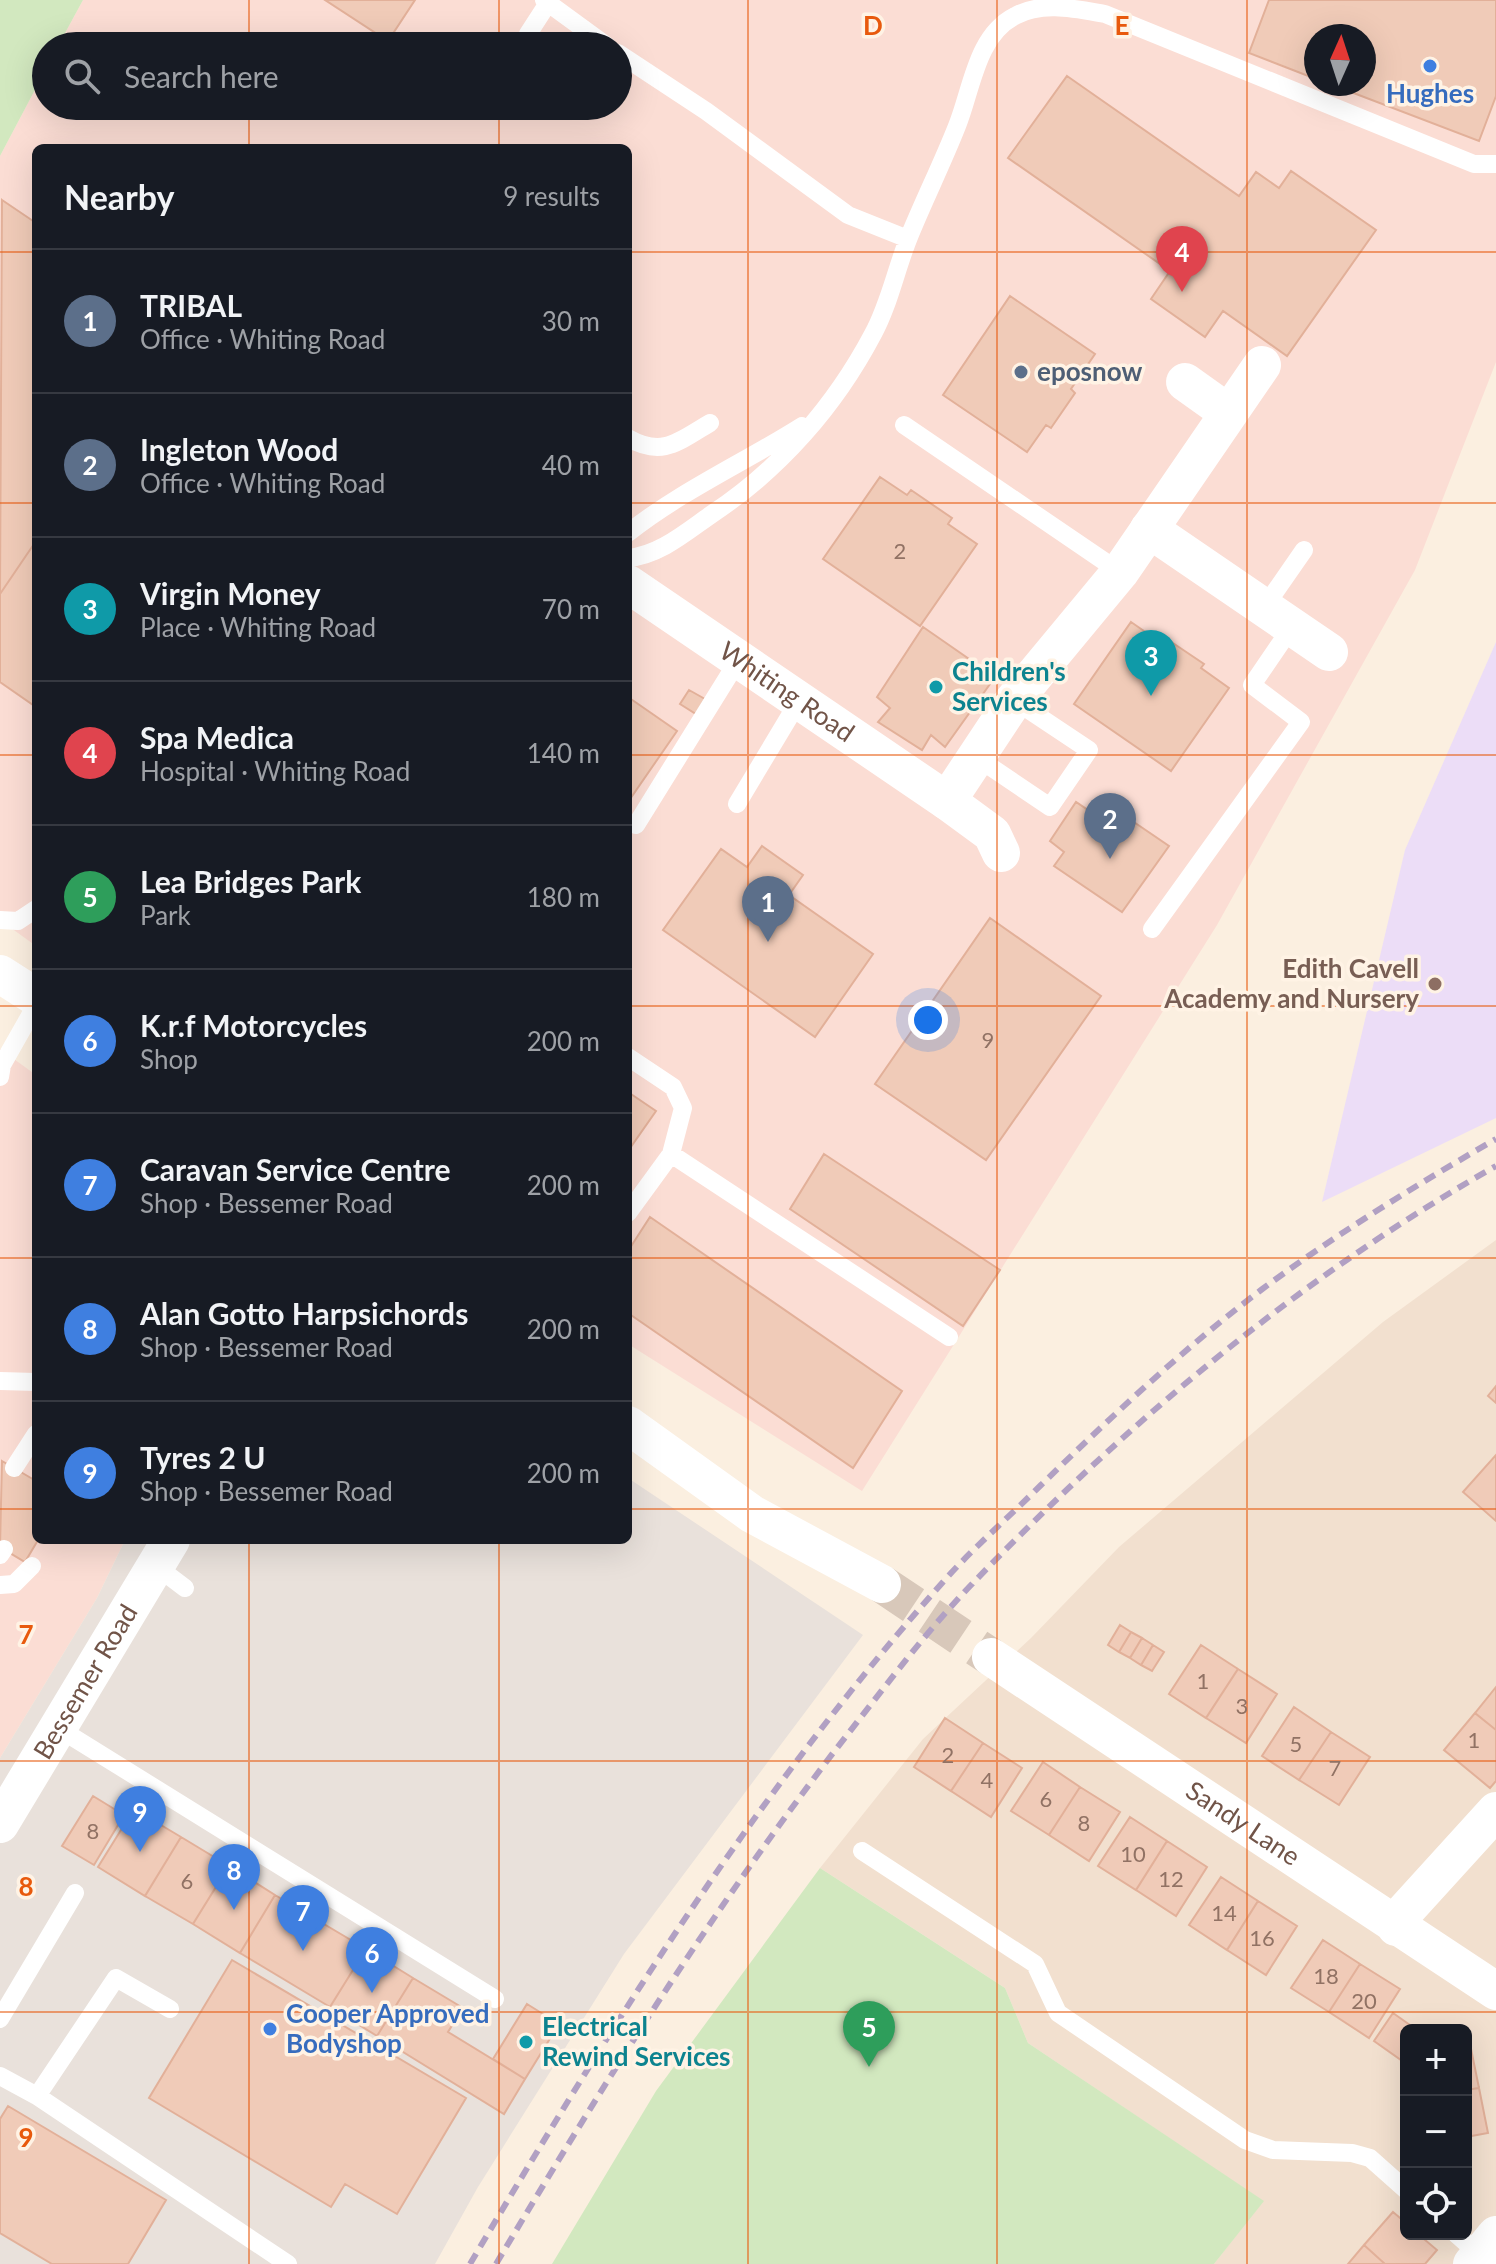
<!DOCTYPE html>
<meta charset="utf-8">
<style>
:root{--surface:#171b24;--page:#242831;--text:#f1f3f6;--muted:#9ea1a6;--line:#363941;--accent:#ea580c}
body{margin:0;font-family:Lato,sans-serif;background:var(--page);color:var(--text)}
.controls{position:absolute;right:24px;bottom:24px;display:grid;overflow:hidden;border-radius:12px;box-shadow:0 8px 32px #0002}
.controls button{width:72px;height:72px;display:grid;place-items:center;padding:0;border:0;border-bottom:2px solid var(--line);background:var(--surface);color:var(--text);font:40px sans-serif}
.compass{position:absolute;left:1304px;top:24px;width:72px;height:72px;border-radius:50%;background:var(--surface);box-shadow:0 8px 32px #0002;rotate:3deg}
.you{position:absolute;left:928px;top:1020px;width:28px;height:28px;margin:-20px;border:6px solid #fff;border-radius:50%;background:#1a73e8;box-shadow:0 0 0 12px #1a73e833}
.badge{display:grid;place-items:center;width:52px;height:52px;border-radius:50%;background:var(--accent);color:#fff;font-size:26px;font-weight:700}
.pin{position:absolute;translate:-50% -66px;filter:drop-shadow(0 2px 4px #0008)}
.pin::after{content:'';position:absolute;top:42px;width:28px;height:24px;background:inherit;clip-path:polygon(0 0,100% 0,50% 100%)}
.list{margin:0;padding:0;list-style:none}
h2{display:flex;justify-content:space-between;align-items:center;height:104px;margin:0;padding:0 32px;font-size:34px}
h2 small{font-size:26px;font-weight:400;color:var(--muted)}
.list li{display:grid;grid-template-columns:52px 1fr auto;gap:24px;align-items:center;box-sizing:border-box;height:144px;padding:0 32px;border-top:2px solid var(--line)}
.list b{display:block;font-size:30px;white-space:nowrap}
.list p{margin:0;font-size:26px;white-space:nowrap;color:var(--muted)}
.list em{font-size:26px;font-style:normal;color:var(--muted)}
.icon{flex:none;width:44px;height:44px;fill:none;stroke:currentColor;stroke-width:2;stroke-linecap:round;stroke-linejoin:round}
.map{position:relative;flex:none;width:1496px;height:2264px;overflow:hidden}
.search{position:absolute;background:var(--surface);box-shadow:0 8px 32px #0002;left:32px;top:32px;width:600px;height:88px;display:flex;align-items:center;gap:20px;box-sizing:border-box;padding:0 28px;border-radius:44px;color:var(--muted);font-size:30px}
.panel{position:absolute;background:var(--surface);box-shadow:0 8px 32px #0002;left:32px;top:144px;width:600px;height:1400px;border-radius:12px}
.map>svg:first-child{display:block}
.residential{fill:#f2e0cf;fill-rule:evenodd}
.commercial{fill:#fbddd4;fill-rule:evenodd}
.industrial{fill:#e9e1db}
.education{fill:#ecddf7}
.green{fill:#d2e8bf}
.building{fill:#f0cbb8;stroke:#e2b099;stroke-width:2}
.lines{fill:none;stroke-linecap:round;stroke-linejoin:round}
.minor-tunnel{stroke:#d8c8ba;stroke-width:38;stroke-dasharray:38 19;stroke-linecap:butt}
.service{stroke:#fff;stroke-width:18}
.minor{stroke:#fff;stroke-width:38}
.rail{stroke:#b1a0c3;stroke-width:6;stroke-dasharray:12 8;stroke-linecap:butt}
.grid{fill:none;stroke:#e8590c;stroke-width:2;stroke-opacity:0.55}
.shop-dot{fill:#3f7fe0;stroke:#fff3e5;stroke-width:3}
.service-dot{fill:#5c6f8a;stroke:#fff3e5;stroke-width:3}
.culture-dot{fill:#0f9aa8;stroke:#fff3e5;stroke-width:3}
.education-dot{fill:#8d6e63;stroke:#fff3e5;stroke-width:3}
.labels{text-anchor:middle;stroke-width:7;stroke-linejoin:round;paint-order:stroke}
.number-label{font-size:22px;fill:#917264}
.shop-label{font-size:26px;font-weight:bold;fill:#366cbe;stroke:#fff3e5}
.service-label{font-size:26px;font-weight:bold;fill:#4e5e75;stroke:#fff3e5;text-anchor:start}
.culture-label{font-size:26px;font-weight:bold;fill:#0d838f;stroke:#fff3e5;text-anchor:start}
.street-label{font-size:26px;fill:#715448;stroke:#fff3e5}
.education-label{font-size:26px;font-weight:bold;fill:#785e54;stroke:#fff3e5;text-anchor:end}
.grid-label{font-size:26px;text-anchor:middle;font-weight:bold;fill:#e8590c;stroke:#fff3e5;stroke-width:7;stroke-linejoin:round;paint-order:stroke}
</style>
<div class="map">
<svg width="1496" height="2264" viewBox="0 0 1496 2264">
<rect width="100%" height="100%" fill="#fbefe0"/>
<!-- residential -->
<path class="residential" d="M1496,1240V2264H1214L1263,2201L1028,2043L1005,1988L820,1868L923,1739L1031,1638L1119,1547L1383,1322ZM1406,2030H1466V2234H1406Z"/>
<!-- commercial -->
<path class="commercial" d="M83,0H1496V362L1415,570L1217,925L862,1491L628,1344V148H36V946L0,920V156L46,69V106H618V46H58ZM1316,36H1364V84H1316Z
M0,1049L36,1075V1540H125L97,1598L0,1758Z"/>
<!-- industrial -->
<path class="industrial" d="M628,1478L863,1635L624,1954L478,2187L435,2264H0V1758L97,1598L125,1540H628Z"/>
<!-- education -->
<path class="education" d="M1496,642V1118L1322,1202L1405,850Z"/>
<!-- green -->
<path class="green" d="M0,0H83L58,46H46V69L0,156Z
M820,1868L1005,1988L1028,2043L1264,2201L1214,2264H552L656,2091Z"/>
<!-- building -->
<path class="building" d="M325,0H415L388,41Z
M1269,0H1496V96L1479,141L1330,84H1364V36H1316V79L1249,53Z
M1067,76L1239,196L1256,172L1279,188L1291,171L1376,230L1287,356L1223,311L1205,337L1151,299L1170,271L1008,158Z
M2,200L36,223V541L0,594Z
M1010,296L1095,354L1071,389L1075,393L1051,428L1046,425L1027,452L943,395Z
M880,477L907,495L911,490L952,518L948,524L977,544L920,626L823,559Z
M36,541V707L0,682V594Z
M1131,622L1157,640L1161,635L1204,664L1201,668L1229,688L1171,771L1074,704Z
M923,627L995,677L945,747L931,735L922,750L878,722L890,708L877,697Z
M689,690L705,699L696,714L680,704Z
M628,697L677,731L628,802Z
M1100,799L1169,846L1122,912L1054,866L1064,852L1050,841L1076,802L1091,812Z
M762,846L803,875L789,895L873,954L815,1037L663,930L721,849L747,867Z
M990,918L1101,996L986,1160L875,1084Z
M628,1092L656,1111L628,1151Z
M824,1154L1000,1270L963,1326L790,1209Z
M650,1217L902,1391L853,1468L628,1313V1251Z
M1496,1386V1403L1488,1396Z
M1496,1455V1521L1463,1492Z
M2,1461L36,1481L38,1540L25,1562L0,1547Z
M1120,1625L1131,1632L1119,1652L1108,1645Z
M1131,1632L1142,1638L1130,1658L1119,1652Z
M1142,1638L1153,1645L1141,1665L1130,1658Z
M1153,1645L1164,1652L1152,1671L1141,1665Z
M1201,1645L1238,1669L1206,1718L1169,1694Z
M1238,1669L1277,1694L1246,1743L1206,1718Z
M1496,1687V1730L1475,1713Z
M1294,1707L1331,1732L1299,1780L1262,1756Z
M1475,1713L1496,1730V1781L1490,1788L1444,1750Z
M945,1718L983,1743L951,1791L914,1767Z
M1331,1732L1370,1757L1339,1805L1299,1780Z
M983,1743L1022,1768L991,1817L951,1791Z
M1043,1762L1080,1787L1049,1835L1011,1811Z
M1080,1787L1120,1812L1089,1861L1049,1835Z
M93,1796L124,1815L94,1865L62,1846Z
M134,1809L181,1837L145,1896L98,1867Z
M1130,1817L1167,1841L1136,1890L1098,1866Z
M181,1837L229,1866L193,1924L145,1896Z
M1167,1841L1207,1867L1176,1916L1136,1890Z
M229,1866L275,1895L240,1953L193,1924Z
M1221,1877L1258,1901L1227,1950L1189,1925Z
M275,1895L366,1949L330,2007L240,1953Z
M1258,1901L1297,1926L1266,1975L1227,1950Z
M1323,1940L1360,1964L1329,2012L1291,1988Z
M366,1949L413,1978L377,2036L330,2007Z
M232,1960L466,2098L397,2214L345,2184L331,2207L149,2098Z
M1360,1964L1400,1989L1369,2038L1329,2012Z
M413,1978L463,2008L448,2032L525,2079L504,2114L377,2036Z
M527,2004L559,2024L525,2079L493,2059Z
M1393,2013L1417,2030H1406V2053L1401,2060L1374,2041Z
M1470,2044L1479,2088L1466,2090V2045Z
M1479,2088L1488,2133L1466,2137V2090Z
M8,2106L166,2200L128,2264H52L0,2233V2119Z
M1393,2212L1406,2223V2234H1418L1437,2250L1425,2264H1385L1364,2245Z
M1364,2245L1385,2264H1348Z"/>
<g class="lines">
<!-- minor-tunnel -->
<path class="minor-tunnel" d="M882,1584L991,1657"/>
<!-- service -->
<path class="service" d="M544,0L607,46
M528,34L548,3
M618,53L706,111L848,215L908,239
M904,425L1120,572
M628,438C663,458 679,441 710,423
M628,533C681,491 745,462 802,426
M628,558C660,555 686,532 712,514C780,469 835,406 873,334C889,305 896,269 909,237C924,200 942,164 957,126C972,89 976,36 1015,16C1042,1 1076,9 1105,14L1474,164H1496
M1263,609L1304,550
M976,757L1050,807L1089,750L1014,700
M737,804L800,699
M636,825L739,659
M0,920L18,921L36,909
M1152,929L1301,722L1252,685L1291,628
M628,1057L673,1087L683,1108L671,1154L628,1213
M0,1077L2,1065L36,1005
M671,1154L949,1337
M0,1381L36,1382
M14,1468L36,1434
M0,1555L4,1549
M156,1566L185,1588
M0,1585L14,1584L32,1566
M58,1728L495,1999
M862,1851L1035,1964L1058,2013L1245,2140L1273,2150L1352,2153L1370,2158L1406,2190
M0,2019L75,1893
M0,2076L37,2096L288,2264
M37,2096L116,1978L170,2009
M1456,2234L1480,2255"/>
<!-- minor -->
<g class="minor">
<path d="M1185,382L1227,412"/>
<path d="M1149,529L1329,652"/>
<path id="s1" d="M628,584L947,801L1014,700L1120,572L1262,365"/>
<path d="M947,801L992,834L1001,853"/>
<path d="M0,974L36,997"/>
<path d="M628,1425L752,1514L882,1584"/>
<path id="s2" d="M991,1657L1496,1991"/>
<path id="s3" d="M0,1824L171,1540"/>
<path d="M1396,1927L1406,1910L1496,1811"/>
<path d="M1472,2264L1496,2235"/>
</g>
<!-- rail -->
<path class="rail" d="M470,2264C613,2022 763,1781 952,1572C980,1542 1012,1514 1041,1485C1111,1417 1183,1349 1261,1290C1335,1235 1416,1185 1496,1139
M496,2264C602,2086 707,1918 833,1753C878,1696 922,1636 972,1584C1128,1422 1300,1277 1496,1166"/>
</g>
<!-- grid -->
<path class="grid" d="M249,0V46M499,0V46M748,0V2264M997,0V2264M1247,0V2264M249,106V148M499,106V148M0,252H36M628,252H1496M0,503H36M628,503H1496M0,755H36M628,755H1496M0,1006H36M628,1006H1496M0,1258H36M628,1258H1496M0,1509H36M628,1509H1496M249,1540V2264M499,1540V2264M0,1761H1496M0,2012H1496"/>
<!-- markers -->
<g class="shop-dot">
<circle cx="1430" cy="66" r="8"/>
<circle cx="270" cy="2029" r="8"/>
</g>
<circle class="service-dot" cx="1021" cy="372" r="8"/>
<g class="culture-dot">
<circle cx="936" cy="687" r="8"/>
<circle cx="526" cy="2042" r="8"/>
</g>
<circle class="education-dot" cx="1435" cy="984" r="8"/>
<g class="labels">
<!-- number labels -->
<g class="number-label">
<text x="900" y="559">2</text>
<text x="988" y="1048">9</text>
<text x="1203" y="1689">1</text>
<text x="1242" y="1714">3</text>
<text x="1474" y="1748">1</text>
<text x="1296" y="1752">5</text>
<text x="948" y="1763">2</text>
<text x="1335" y="1776">7</text>
<text x="987" y="1788">4</text>
<text x="1046" y="1807">6</text>
<text x="1084" y="1831">8</text>
<text x="93" y="1839">8</text>
<text x="1133" y="1862">10</text>
<text x="1171" y="1887">12</text>
<text x="187" y="1889">6</text>
<text x="1224" y="1921">14</text>
<text x="1262" y="1946">16</text>
<text x="1326" y="1984">18</text>
<text x="1364" y="2009">20</text>
</g>
<!-- shop labels -->
<g class="shop-label">
<text x="1430" y="103">Hughes</text>
<text x="286" y="2023" text-anchor="start">Cooper Approved<tspan x="286" dy="30">Bodyshop</tspan></text>
</g>
<!-- service labels -->
<g class="service-label">
<text x="1037" y="381">eposnow</text>
</g>
<!-- culture labels -->
<g class="culture-label">
<text x="952" y="681">Children's<tspan x="952" dy="30">Services</tspan></text>
<text x="542" y="2036">Electrical<tspan x="542" dy="30">Rewind Services</tspan></text>
</g>
<!-- street labels -->
<g class="street-label">
<text dy="9" stroke="none"><textPath href="#s1" startOffset="192">Whiting Road</textPath></text>
<text dy="9" stroke="none"><textPath href="#s3" startOffset="166">Bessemer Road</textPath></text>
<text dy="9" stroke="none"><textPath href="#s2" startOffset="302">Sandy Lane</textPath></text>
</g>
<!-- education labels -->
<g class="education-label">
<text x="1419" y="978">Edith Cavell<tspan x="1419" dy="30">Academy and Nursery</tspan></text>
</g>
</g>
<g class="grid-label">
<text x="873" y="35">D</text>
<text x="1122" y="35">E</text>
<text x="26" y="1644">7</text>
<text x="26" y="1896">8</text>
<text x="26" y="2147">9</text>
</g>
</svg>
<div class="controls">
<button>+</button>
<button>−</button>
<button><svg class="icon" aria-label="locate" viewBox="0 0 24 24"><circle cx="12" cy="12" r="6"/><path d="M12 2v4M12 18v4M2 12h4M18 12h4"/></svg></button>
</div>
<svg class="compass" viewBox="-18 -18 36 36"><path d="M0-13l5 13h-10z" fill="#e53935"/><path d="M0 13l5-13h-10z" fill="#9ea1a6"/></svg>
<div class="you"></div>
<div class="pin badge" style="left:768px;top:942px;background:#5c6f8a">1</div>
<div class="pin badge" style="left:1110px;top:859px;background:#5c6f8a">2</div>
<div class="pin badge" style="left:1151px;top:696px;background:#0f9aa8">3</div>
<div class="pin badge" style="left:1182px;top:292px;background:#e0444e">4</div>
<div class="pin badge" style="left:869px;top:2067px;background:#2e9e5b">5</div>
<div class="pin badge" style="left:372px;top:1993px;background:#3f7fe0">6</div>
<div class="pin badge" style="left:303px;top:1951px;background:#3f7fe0">7</div>
<div class="pin badge" style="left:234px;top:1910px;background:#3f7fe0">8</div>
<div class="pin badge" style="left:140px;top:1852px;background:#3f7fe0">9</div>
<div class="search"><svg class="icon" aria-label="search" viewBox="0 0 24 24"><circle cx="10" cy="10" r="6"/><path d="M15 15l6 6"/></svg>Search here</div>
<section class="panel">
<h2>Nearby<small>9 results</small></h2>
<ul class="list">
<li><span class="badge" style="background:#5c6f8a">1</span><div><b>TRIBAL</b><p>Office · Whiting Road</p></div><em>30 m</em></li>
<li><span class="badge" style="background:#5c6f8a">2</span><div><b>Ingleton Wood</b><p>Office · Whiting Road</p></div><em>40 m</em></li>
<li><span class="badge" style="background:#0f9aa8">3</span><div><b>Virgin Money</b><p>Place · Whiting Road</p></div><em>70 m</em></li>
<li><span class="badge" style="background:#e0444e">4</span><div><b>Spa Medica</b><p>Hospital · Whiting Road</p></div><em>140 m</em></li>
<li><span class="badge" style="background:#2e9e5b">5</span><div><b>Lea Bridges Park</b><p>Park</p></div><em>180 m</em></li>
<li><span class="badge" style="background:#3f7fe0">6</span><div><b>K.r.f Motorcycles</b><p>Shop</p></div><em>200 m</em></li>
<li><span class="badge" style="background:#3f7fe0">7</span><div><b>Caravan Service Centre</b><p>Shop · Bessemer Road</p></div><em>200 m</em></li>
<li><span class="badge" style="background:#3f7fe0">8</span><div><b>Alan Gotto Harpsichords</b><p>Shop · Bessemer Road</p></div><em>200 m</em></li>
<li><span class="badge" style="background:#3f7fe0">9</span><div><b>Tyres 2 U</b><p>Shop · Bessemer Road</p></div><em>200 m</em></li>
</ul>
</section>
</div>
